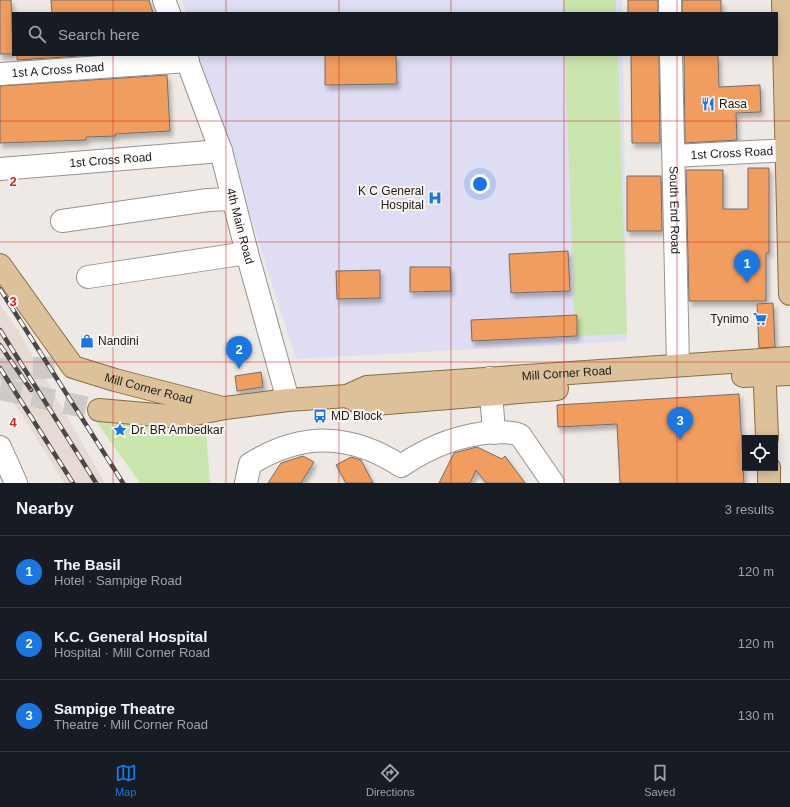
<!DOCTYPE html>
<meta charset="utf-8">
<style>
:root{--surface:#171b24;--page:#242831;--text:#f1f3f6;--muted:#9ea1a6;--line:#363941;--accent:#1a77e0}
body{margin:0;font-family:Arial,sans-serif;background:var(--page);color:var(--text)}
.controls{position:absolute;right:12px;bottom:12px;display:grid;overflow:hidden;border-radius:0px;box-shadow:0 2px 10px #0003}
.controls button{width:36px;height:36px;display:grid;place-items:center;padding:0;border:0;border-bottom:1px solid var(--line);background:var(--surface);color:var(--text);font:20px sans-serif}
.you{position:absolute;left:480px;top:184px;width:14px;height:14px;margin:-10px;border:3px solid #fff;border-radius:50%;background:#1a73e8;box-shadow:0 0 0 6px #1a73e833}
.badge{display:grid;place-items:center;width:26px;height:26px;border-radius:50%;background:var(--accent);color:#fff;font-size:13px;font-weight:700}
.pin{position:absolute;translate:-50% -33px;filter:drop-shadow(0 1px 2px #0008)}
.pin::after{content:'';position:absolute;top:21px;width:14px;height:12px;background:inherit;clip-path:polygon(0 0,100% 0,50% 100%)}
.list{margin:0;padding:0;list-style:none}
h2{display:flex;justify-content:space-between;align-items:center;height:52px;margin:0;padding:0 16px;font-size:17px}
h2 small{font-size:13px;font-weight:400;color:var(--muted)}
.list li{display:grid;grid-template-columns:26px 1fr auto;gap:12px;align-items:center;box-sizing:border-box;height:72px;padding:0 16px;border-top:1px solid var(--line)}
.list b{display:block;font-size:15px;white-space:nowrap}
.list p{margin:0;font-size:13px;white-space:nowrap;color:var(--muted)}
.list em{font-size:13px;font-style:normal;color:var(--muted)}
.icon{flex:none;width:22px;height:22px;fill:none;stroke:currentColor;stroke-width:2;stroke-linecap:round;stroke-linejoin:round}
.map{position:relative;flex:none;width:790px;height:483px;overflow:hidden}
.search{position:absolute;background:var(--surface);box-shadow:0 2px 10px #0003;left:12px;right:12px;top:12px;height:44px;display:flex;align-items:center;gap:10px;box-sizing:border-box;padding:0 14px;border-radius:0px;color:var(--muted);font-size:15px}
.sheet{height:268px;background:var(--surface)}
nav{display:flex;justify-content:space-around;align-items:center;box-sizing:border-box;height:56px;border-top:1px solid var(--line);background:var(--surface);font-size:11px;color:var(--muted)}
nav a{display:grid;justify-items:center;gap:2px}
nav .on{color:var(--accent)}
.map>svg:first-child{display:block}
.built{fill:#e6dad2}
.medical{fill:#dfddf3}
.green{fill:#cbe5af}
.building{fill:#f09d5f;stroke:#736e6c;filter:url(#shadow)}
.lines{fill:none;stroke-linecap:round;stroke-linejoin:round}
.major-tunnel{stroke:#cecac7;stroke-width:22;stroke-dasharray:22 11;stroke-linecap:butt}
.minor-casing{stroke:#979390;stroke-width:24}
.major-casing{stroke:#8a6c42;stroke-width:24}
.minor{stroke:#fff;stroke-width:22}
.major{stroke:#ddc19a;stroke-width:22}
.rail-casing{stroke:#4a4847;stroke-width:4.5}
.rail{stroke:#fbf6f3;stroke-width:3;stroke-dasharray:9;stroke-linecap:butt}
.grid{fill:none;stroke:#d62828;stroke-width:1;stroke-opacity:0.55}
.labels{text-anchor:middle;stroke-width:4;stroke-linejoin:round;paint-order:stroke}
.street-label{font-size:12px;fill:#1c1b1a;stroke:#fbf6f3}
.poi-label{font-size:12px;fill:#1c1b1a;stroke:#fbf6f3;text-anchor:start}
.grid-label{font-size:13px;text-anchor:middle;font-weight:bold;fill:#d62828;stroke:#fbf6f3;stroke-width:4;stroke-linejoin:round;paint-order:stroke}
</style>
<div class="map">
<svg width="790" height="483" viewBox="0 0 790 483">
<defs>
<filter id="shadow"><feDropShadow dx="2.5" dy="4.5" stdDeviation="2" flood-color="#0004"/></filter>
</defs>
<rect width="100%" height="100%" fill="#eee9e5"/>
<!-- built -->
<path class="built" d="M0,304L19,332L105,483H64L25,419L0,385Z"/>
<!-- medical -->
<path class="medical" d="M182,0H622V13H186Z
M199,55H623L627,341L296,359Z"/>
<!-- green -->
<path class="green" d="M563,0H616V13H564Z
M565,55H618L627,334L575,336Z
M95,420L206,431L210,483H140Z"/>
<!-- building -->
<path class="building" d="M0,0H11L13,54H0Z
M51,0H149L153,13H52Z
M628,0H658V13H628Z
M682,0H721V13H682Z
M17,55H94L17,60Z
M325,55H396L397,84L325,85Z
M631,55H659L660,143H632Z
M684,55H718L719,87L760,85L761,112L736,113L737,140L685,143Z
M167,75L170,131L115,134L116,136L86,137V140L0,143V86Z
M748,168H769V253H766V301H689L686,170H723V209H748Z
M627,176H661L662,231H627Z
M568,251L570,291L511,293L509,254Z
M410,267H450L451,291L410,292Z
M380,270V298L337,299L336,271Z
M773,303L775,347L759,348L757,304Z
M577,315V336L472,341L471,320Z
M261,372L263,387L237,391L235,376Z
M739,394L744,483H620L617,424L558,427L557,405Z
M477,447L502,459L505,456L525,483H486L476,470L470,483H439L454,453Z
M303,456L314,462L301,483H268L281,463Z
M351,457L361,460L373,483H346L336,465Z"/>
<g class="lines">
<!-- major-tunnel -->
<path class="major-tunnel" d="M0,369L73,367
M0,389L99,410"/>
<!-- minor casing -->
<g class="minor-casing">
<g id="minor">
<path d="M164,0L169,13"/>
<path d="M670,0V13"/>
<path id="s1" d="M185,55L221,151L247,253L288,400"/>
<path id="s2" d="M671,55L678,365"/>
<path id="s3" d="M0,74L188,61"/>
<path id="s4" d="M674,156L790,150"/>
<path id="s5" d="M0,169L221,151"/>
<path d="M62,221L208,200L233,199"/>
<path d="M88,277L247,253"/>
<path d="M490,378L494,433"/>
<path d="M0,447L16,483"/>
<path d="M246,483L250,464C302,432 350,433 401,466C430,446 460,434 496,432C503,432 513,432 520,435L553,483"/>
</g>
</g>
<!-- major casing -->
<g class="major-casing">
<g id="major">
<path d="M783,0L790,294"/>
<path id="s6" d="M0,265L73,367L115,380L219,407"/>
<path d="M764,361L767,438"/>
<path d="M743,376L790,374"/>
<path d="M347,396L363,405L557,389"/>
<path id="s7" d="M99,410L180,417L225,408L288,400L347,396L367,387L790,358"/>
<path d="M769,468V483"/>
</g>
</g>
<!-- minor -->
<use href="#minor" class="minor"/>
<!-- major -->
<use href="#major" class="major"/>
<!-- rail casing -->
<g class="rail-casing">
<path id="rail" d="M0,289L123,483
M0,330L96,483
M0,345L31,390
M0,368L73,483"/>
</g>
<!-- rail -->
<use href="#rail" class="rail"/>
</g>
<!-- grid -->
<path class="grid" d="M113,0V13M226,0V13M339,0V13M451,0V13M564,0V13M677,0V13M113,55V483M226,55V483M339,55V483M451,55V483M564,55V483M677,55V483M0,121H790M0,242H790M0,362H790"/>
<!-- icons -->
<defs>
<g id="restaurant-bare" transform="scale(1.08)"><path d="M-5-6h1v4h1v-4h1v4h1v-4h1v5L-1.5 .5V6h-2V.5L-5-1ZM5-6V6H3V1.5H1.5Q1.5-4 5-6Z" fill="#1a77e0" stroke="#fbf6f3" stroke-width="2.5" paint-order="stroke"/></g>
<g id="hospital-bare" transform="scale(1.08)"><path d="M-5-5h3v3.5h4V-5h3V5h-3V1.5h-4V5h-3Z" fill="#1a77e0" stroke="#fbf6f3" stroke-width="2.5" paint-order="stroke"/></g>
<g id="supermarket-bare" transform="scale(1.08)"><path d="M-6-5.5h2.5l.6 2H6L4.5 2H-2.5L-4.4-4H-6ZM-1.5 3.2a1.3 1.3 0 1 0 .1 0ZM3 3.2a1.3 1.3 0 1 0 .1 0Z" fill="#1a77e0" stroke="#fbf6f3" stroke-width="2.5" paint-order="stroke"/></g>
<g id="shop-bare" transform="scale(1.08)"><path d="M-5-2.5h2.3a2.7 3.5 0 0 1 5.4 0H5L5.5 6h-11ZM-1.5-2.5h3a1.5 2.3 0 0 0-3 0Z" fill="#1a77e0" stroke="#fbf6f3" stroke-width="2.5" paint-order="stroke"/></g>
<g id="bus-bare" transform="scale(1.08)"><path d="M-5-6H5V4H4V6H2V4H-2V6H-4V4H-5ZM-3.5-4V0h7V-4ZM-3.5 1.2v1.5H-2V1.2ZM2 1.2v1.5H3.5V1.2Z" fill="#1a77e0" stroke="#fbf6f3" stroke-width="2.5" paint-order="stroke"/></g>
<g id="sight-bare" transform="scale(1.08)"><path d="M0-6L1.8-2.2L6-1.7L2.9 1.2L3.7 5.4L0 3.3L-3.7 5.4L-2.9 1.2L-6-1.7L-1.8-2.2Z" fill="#1a77e0" stroke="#fbf6f3" stroke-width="2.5" paint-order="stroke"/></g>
</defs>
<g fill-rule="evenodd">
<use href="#restaurant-bare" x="708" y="104"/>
<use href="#hospital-bare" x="435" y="198"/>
<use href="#supermarket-bare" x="760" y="319"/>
<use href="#shop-bare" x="87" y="341"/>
<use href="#bus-bare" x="320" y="416"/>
<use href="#sight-bare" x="120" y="430"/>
</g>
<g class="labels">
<!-- street labels -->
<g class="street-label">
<text dy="4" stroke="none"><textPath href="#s3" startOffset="58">1st A Cross Road</textPath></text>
<text dy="4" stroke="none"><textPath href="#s4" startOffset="58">1st Cross Road</textPath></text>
<text dy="4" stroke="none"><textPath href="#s5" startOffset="111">1st Cross Road</textPath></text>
<text dy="4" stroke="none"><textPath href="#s2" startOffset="155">South End Road</textPath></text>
<text dy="4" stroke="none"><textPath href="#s1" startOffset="180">4th Main Road</textPath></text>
<text dy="4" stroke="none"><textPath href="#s7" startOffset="472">Mill Corner Road</textPath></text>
<text dy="4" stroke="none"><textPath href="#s6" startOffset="204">Mill Corner Road</textPath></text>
</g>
<!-- poi labels -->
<g class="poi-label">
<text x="719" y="108">Rasa</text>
<text x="424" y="195" text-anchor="end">K C General<tspan x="424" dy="14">Hospital</tspan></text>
<text x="749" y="323" text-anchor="end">Tynimo</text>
<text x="98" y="345">Nandini</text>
<text x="331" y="420">MD Block</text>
<text x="131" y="434">Dr. BR Ambedkar</text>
</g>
</g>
<g class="grid-label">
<text x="13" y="186">2</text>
<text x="13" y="306">3</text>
<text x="13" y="427">4</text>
</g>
</svg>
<div class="controls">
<button><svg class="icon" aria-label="locate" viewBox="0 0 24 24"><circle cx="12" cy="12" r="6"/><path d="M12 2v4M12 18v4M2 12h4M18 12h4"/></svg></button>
</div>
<div class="you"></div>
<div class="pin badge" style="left:747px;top:283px">1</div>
<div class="pin badge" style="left:239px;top:369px">2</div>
<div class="pin badge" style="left:680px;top:440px">3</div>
<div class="search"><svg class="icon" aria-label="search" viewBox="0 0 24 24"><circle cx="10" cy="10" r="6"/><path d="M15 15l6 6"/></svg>Search here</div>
</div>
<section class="sheet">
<h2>Nearby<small>3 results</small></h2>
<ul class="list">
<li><span class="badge">1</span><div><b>The Basil</b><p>Hotel · Sampige Road</p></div><em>120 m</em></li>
<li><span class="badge">2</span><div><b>K.C. General Hospital</b><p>Hospital · Mill Corner Road</p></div><em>120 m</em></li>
<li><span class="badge">3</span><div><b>Sampige Theatre</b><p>Theatre · Mill Corner Road</p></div><em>130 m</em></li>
</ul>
</section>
<nav>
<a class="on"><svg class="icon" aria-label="map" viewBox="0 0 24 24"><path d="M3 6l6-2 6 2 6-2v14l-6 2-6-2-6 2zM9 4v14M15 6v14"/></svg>Map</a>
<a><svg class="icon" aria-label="directions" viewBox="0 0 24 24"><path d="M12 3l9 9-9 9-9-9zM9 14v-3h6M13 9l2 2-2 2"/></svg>Directions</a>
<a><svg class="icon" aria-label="saved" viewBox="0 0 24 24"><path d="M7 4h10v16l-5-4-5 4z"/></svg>Saved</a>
</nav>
